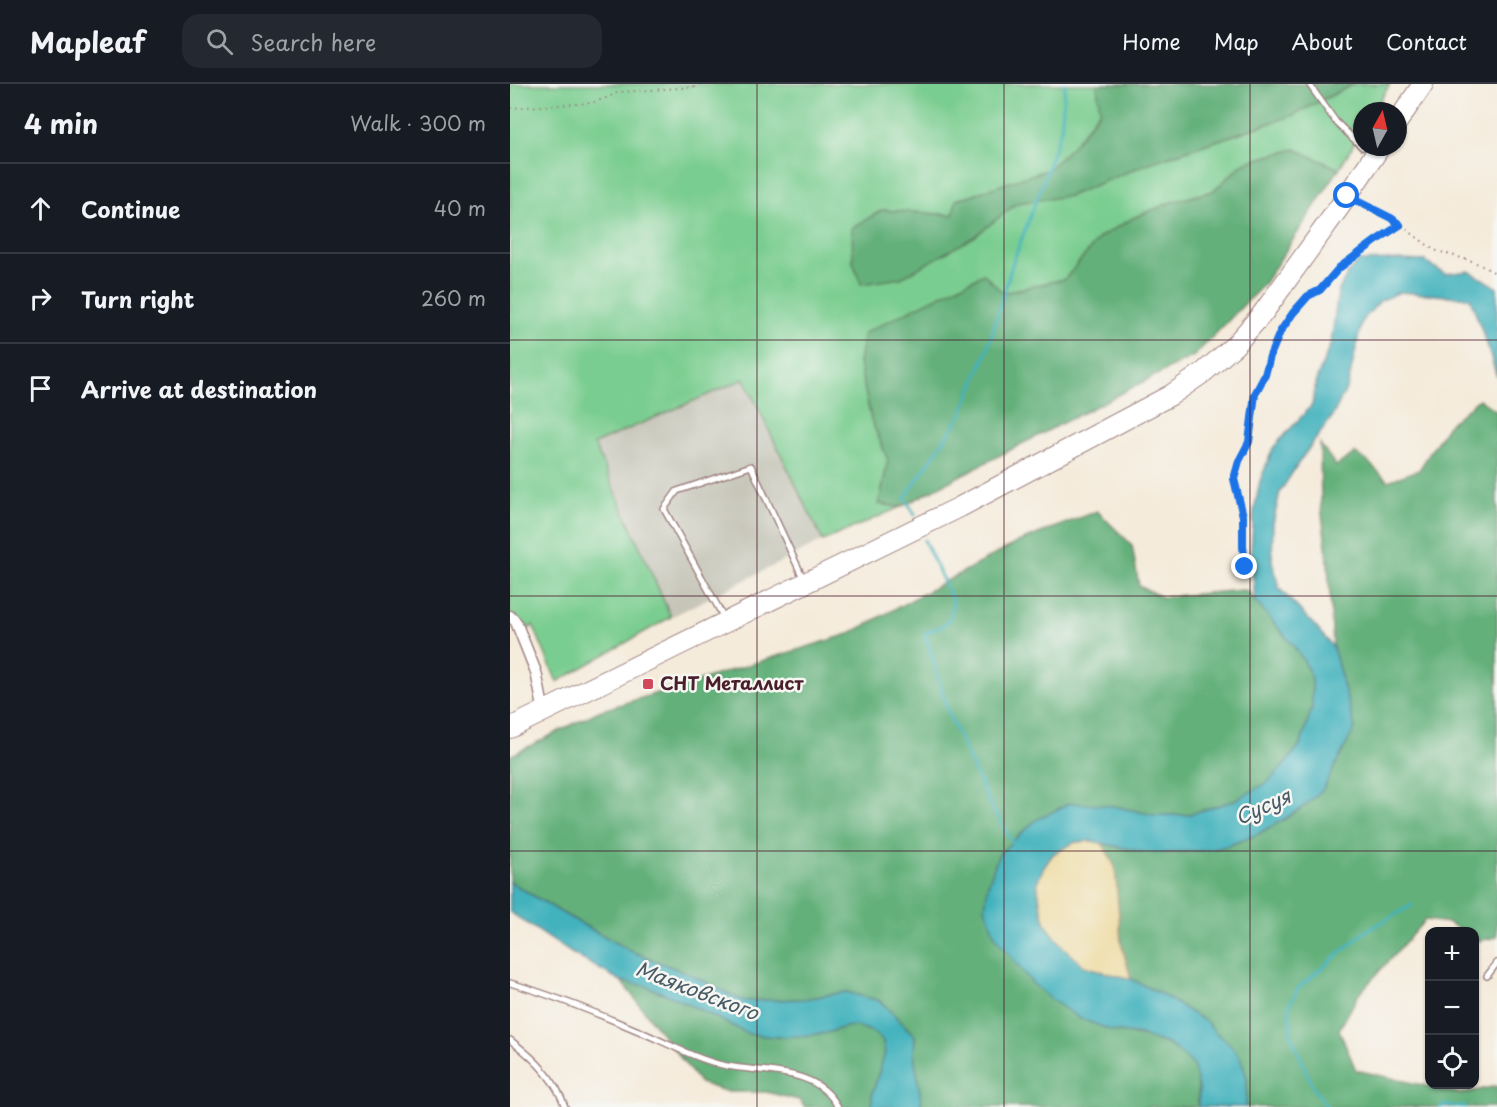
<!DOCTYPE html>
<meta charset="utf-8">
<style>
:root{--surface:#171b24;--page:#242831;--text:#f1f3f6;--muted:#9ea1a6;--line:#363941}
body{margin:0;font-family:"Playpen Sans",sans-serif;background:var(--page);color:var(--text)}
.controls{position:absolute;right:18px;bottom:18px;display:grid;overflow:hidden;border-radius:12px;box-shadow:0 2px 4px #0004}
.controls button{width:54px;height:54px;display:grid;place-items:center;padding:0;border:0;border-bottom:2px solid var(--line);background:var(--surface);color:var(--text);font:30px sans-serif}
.compass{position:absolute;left:843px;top:18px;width:54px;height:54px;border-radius:50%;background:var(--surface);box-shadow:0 2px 4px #0004;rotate:8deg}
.stop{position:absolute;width:18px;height:18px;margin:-14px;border:4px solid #1a73e8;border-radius:50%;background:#fff}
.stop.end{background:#1a73e8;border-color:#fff;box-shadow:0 2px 6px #0008}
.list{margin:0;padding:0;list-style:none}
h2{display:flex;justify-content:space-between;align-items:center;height:78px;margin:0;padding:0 24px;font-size:26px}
h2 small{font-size:20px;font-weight:400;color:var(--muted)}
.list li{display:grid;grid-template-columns:39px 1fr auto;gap:18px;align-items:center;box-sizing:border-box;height:90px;padding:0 24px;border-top:2px solid var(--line)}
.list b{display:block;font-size:22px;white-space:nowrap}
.list em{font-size:20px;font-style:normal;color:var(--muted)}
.icon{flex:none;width:33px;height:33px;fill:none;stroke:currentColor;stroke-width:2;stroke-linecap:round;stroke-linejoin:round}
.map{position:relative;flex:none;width:987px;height:1023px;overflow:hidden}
header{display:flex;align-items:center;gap:36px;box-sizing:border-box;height:84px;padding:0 30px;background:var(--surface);border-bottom:2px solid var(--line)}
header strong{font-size:28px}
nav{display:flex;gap:33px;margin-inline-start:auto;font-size:21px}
.search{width:420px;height:54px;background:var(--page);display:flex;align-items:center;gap:15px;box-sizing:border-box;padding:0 21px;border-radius:18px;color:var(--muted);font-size:22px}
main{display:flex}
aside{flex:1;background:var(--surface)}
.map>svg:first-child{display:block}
.industrial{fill:#c6c5b8}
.green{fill:#7acd90;stroke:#62765e;stroke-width:1.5;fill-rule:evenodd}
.forest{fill:#63b07a;stroke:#566852;stroke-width:1.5}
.sand{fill:#eeda9e;stroke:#9c7c64;stroke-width:1.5}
.water{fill:#43b2bd;stroke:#466874;stroke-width:1.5}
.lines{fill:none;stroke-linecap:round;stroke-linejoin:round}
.stream{stroke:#43b2bd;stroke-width:3}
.lane-casing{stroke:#a08583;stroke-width:8}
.street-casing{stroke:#a08583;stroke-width:13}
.highway-casing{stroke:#a08583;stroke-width:22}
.path{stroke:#a08583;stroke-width:2;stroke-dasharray:1.5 4.5;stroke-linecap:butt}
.lane{stroke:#fff;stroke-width:5}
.street{stroke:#fff;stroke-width:10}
.highway{stroke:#fff;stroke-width:20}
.route{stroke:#1a73e8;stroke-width:8}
.grid{fill:none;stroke:#4a1f2b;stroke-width:1.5;stroke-opacity:0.55}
.poi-dot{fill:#d1495b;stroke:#f6f6f2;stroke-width:2}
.labels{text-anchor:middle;stroke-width:5;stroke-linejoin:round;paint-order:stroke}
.poi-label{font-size:18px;font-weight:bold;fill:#4a1f2b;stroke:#f6f6f2;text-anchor:start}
.water-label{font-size:20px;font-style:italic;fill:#475a65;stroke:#f6f6f2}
</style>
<header>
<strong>Mapleaf</strong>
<div class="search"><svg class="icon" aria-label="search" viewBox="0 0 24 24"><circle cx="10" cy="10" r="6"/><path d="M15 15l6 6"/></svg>Search here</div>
<nav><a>Home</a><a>Map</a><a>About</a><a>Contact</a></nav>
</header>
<main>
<aside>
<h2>4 min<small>Walk · 300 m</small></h2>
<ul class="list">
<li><svg class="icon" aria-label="ahead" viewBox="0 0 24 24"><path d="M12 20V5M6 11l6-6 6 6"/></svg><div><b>Continue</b></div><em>40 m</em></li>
<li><svg class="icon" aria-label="right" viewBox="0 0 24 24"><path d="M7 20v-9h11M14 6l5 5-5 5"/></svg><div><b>Turn right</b></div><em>260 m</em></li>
<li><svg class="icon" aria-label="arrive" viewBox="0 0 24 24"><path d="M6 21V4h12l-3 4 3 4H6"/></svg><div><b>Arrive at destination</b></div></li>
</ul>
</aside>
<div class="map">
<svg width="987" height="1023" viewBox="0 0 987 1023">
<rect width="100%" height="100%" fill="#f6f6f2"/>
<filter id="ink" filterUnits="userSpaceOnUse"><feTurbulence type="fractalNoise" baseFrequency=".0167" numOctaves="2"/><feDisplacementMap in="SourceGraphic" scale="12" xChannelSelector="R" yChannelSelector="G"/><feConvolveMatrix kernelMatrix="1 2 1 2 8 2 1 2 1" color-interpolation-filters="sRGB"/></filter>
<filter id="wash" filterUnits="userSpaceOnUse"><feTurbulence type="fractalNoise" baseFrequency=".008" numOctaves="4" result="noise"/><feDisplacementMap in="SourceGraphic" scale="24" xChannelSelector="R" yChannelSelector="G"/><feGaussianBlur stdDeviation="1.35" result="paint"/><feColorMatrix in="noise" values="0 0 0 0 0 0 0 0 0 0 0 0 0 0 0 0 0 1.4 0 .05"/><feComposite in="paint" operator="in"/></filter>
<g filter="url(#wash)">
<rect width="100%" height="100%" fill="#f5ebdb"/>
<!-- industrial -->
<path class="industrial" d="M234,295L313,457L161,533L84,360Z"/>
<!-- green -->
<path class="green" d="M0,0H587L590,26L564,60L559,112L639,79L781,32L844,0H880L864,27H852V46L829,85L785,65L734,79L703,107L662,118L625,133L590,153L555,195L508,205L354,249L349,279L361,335L378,376L369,420L391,423L313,457L234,295L84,360L161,533L47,598L23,541L19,545L6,538L0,532ZM525,90L507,119L464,153L372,126L444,131L446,116Z"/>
<!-- forest -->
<path class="forest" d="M587,0H844L781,32L639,79L559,112L507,119L464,153L391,194L351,200L343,178L342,144L372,126L443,131L446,116L539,85L566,58L590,27Z
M785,65L829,85L754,200L684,272L463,385L391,423L369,420L378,376L361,335L349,279L354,249L474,190L493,209L555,195L590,153L625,133L662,118L703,107L734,79Z
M969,315L987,328V853L968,857L965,855L964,848L953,847L939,839L915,836L849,910L829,946L846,986L951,1010L987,1002V1023H736L737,994L730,973L720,960L707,950L695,937L651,910L621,895L611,859L605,783L592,759L633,768L656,769L677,768L717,762L746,751L773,736L796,721L845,644L823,563L818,478L811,422L810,360L826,382L845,369L857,377L878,397L909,386L938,341Z
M587,427L622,461L629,502L652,513L733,506L738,507L745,517L783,561L794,577L802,595V624L791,660L775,680L757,699L741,709L723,717L677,731H644L603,722L526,736L489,770L478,801L603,947C629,951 657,955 677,974C678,975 682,980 683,981C689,992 688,1011 688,1023H412L404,970L405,952L370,917L336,908L295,915L233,917L179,890L123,868L59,833L0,798V672L89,627L339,550L508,458Z
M111,897L136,902L172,917L239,950L265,953L289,952L316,949L335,943L347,941L363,948L373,957L375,969L362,1011V1023H295L289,1016L256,1008H218L190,999Z"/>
<!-- sand -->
<path class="sand" d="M582,757L592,759L605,783L611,859L621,895L597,889L574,882L553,863L536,841L530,819L527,798L534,783L543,770L565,758Z"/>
<!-- water -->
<path class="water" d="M887,176L915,177L935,190L959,187L983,201L987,204V293L978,263L960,214L890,208L870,217L852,237L838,301L822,333L791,375L770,408L763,439L762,477L769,504L805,542L823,563L845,644L813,705L796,721L773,736L746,751L717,762L698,766L656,769L633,768L582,757L565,758L543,770L534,783L527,798L530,819L536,841L553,863L574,882L597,889L621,895L651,910L695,937L707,950L720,960L730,973L737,994L736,1023H688L689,1004L683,981L673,971L658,960L630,951L603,947L569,934L542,916L523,900L485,853L475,823L478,801L489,770L526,736L560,719L603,722L644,731H677L723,717L757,699L775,680L791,660L802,624V595L794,577L783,561L745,517L741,465L744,427L750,397L763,364L802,321L807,294L821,259L828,208L838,189L849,177Z
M0,798L59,833L123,868L179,890L233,917L295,915L336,908L370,917L405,952L404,970L412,1023H362V1011L375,969L373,957L363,948L347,942L335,943L316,949L289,952L265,953L239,950L172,917L136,902L111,897L63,870L0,828Z"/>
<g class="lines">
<!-- stream -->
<path class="stream" d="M405,431L395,414L451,331L477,267L503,178L533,98L551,45L555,0
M414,456L443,517L441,532L436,540L415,549L439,631L479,718L503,759
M817,1023L803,1003L781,951L779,922L788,904L855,848L902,821
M930,1023L936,1021L956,1023"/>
</g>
</g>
<g filter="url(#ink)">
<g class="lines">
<!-- lane casing -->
<g class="lane-casing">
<path id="lane" d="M799,0L826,38L852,63
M214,534L154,425L167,407L241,382L294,496
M977,892L987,879
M0,899C42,911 84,928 124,945C153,957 187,976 217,982C255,989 307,983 328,1023
M0,956C23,973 46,995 55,1023"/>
</g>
<!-- street casing -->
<g class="street-casing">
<path id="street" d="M0,532L6,538L26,588L34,628"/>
</g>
<!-- highway casing -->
<g class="highway-casing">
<path id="highway" d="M888,37L913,0
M0,644L450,423L661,311L694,288L725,261L753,229L833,118L870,63"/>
</g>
<!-- path -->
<path class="path" d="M0,24L81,19L96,14L109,8L185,3L190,0
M850,119L881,134L924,166L962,177L982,187L987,190
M735,483L733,462V432L724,395L729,377L739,358L745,310L755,291L760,272L770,248L783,229L798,212L810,206L829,184L867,156L890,141"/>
<!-- lane -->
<use href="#lane" class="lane"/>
<!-- street -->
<use href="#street" class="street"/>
<!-- highway -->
<use href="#highway" class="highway"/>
</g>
</g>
<g class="lines" filter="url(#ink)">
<!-- route -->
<path class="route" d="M735,483L733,462V432L724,395L729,377L739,358L745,310L755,291L760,272L770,248L783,229L798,212L810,206L829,184L867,156L890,141L881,134L837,112"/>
</g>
<!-- grid -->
<path class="grid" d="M247,0V1023M494,0V1023M740,0V1023M0,256H987M0,512H987M0,767H987"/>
<!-- markers -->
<rect class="poi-dot" x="132" y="594" width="12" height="12" rx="3"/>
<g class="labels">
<!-- poi labels -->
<g class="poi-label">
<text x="150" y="606">СНТ Металлист</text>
</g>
<!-- water labels -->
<g class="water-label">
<text transform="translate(753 723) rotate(-24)" y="7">Сусуя</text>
<text transform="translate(187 907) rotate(21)" y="7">Маяковского</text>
</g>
</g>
</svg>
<div class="controls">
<button>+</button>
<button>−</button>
<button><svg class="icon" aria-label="locate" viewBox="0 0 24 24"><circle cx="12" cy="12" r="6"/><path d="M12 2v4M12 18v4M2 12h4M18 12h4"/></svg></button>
</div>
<svg class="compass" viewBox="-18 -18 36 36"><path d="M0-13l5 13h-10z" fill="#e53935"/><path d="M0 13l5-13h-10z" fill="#9ea1a6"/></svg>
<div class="stop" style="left:837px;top:112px"></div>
<div class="stop end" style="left:735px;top:483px"></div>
</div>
</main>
